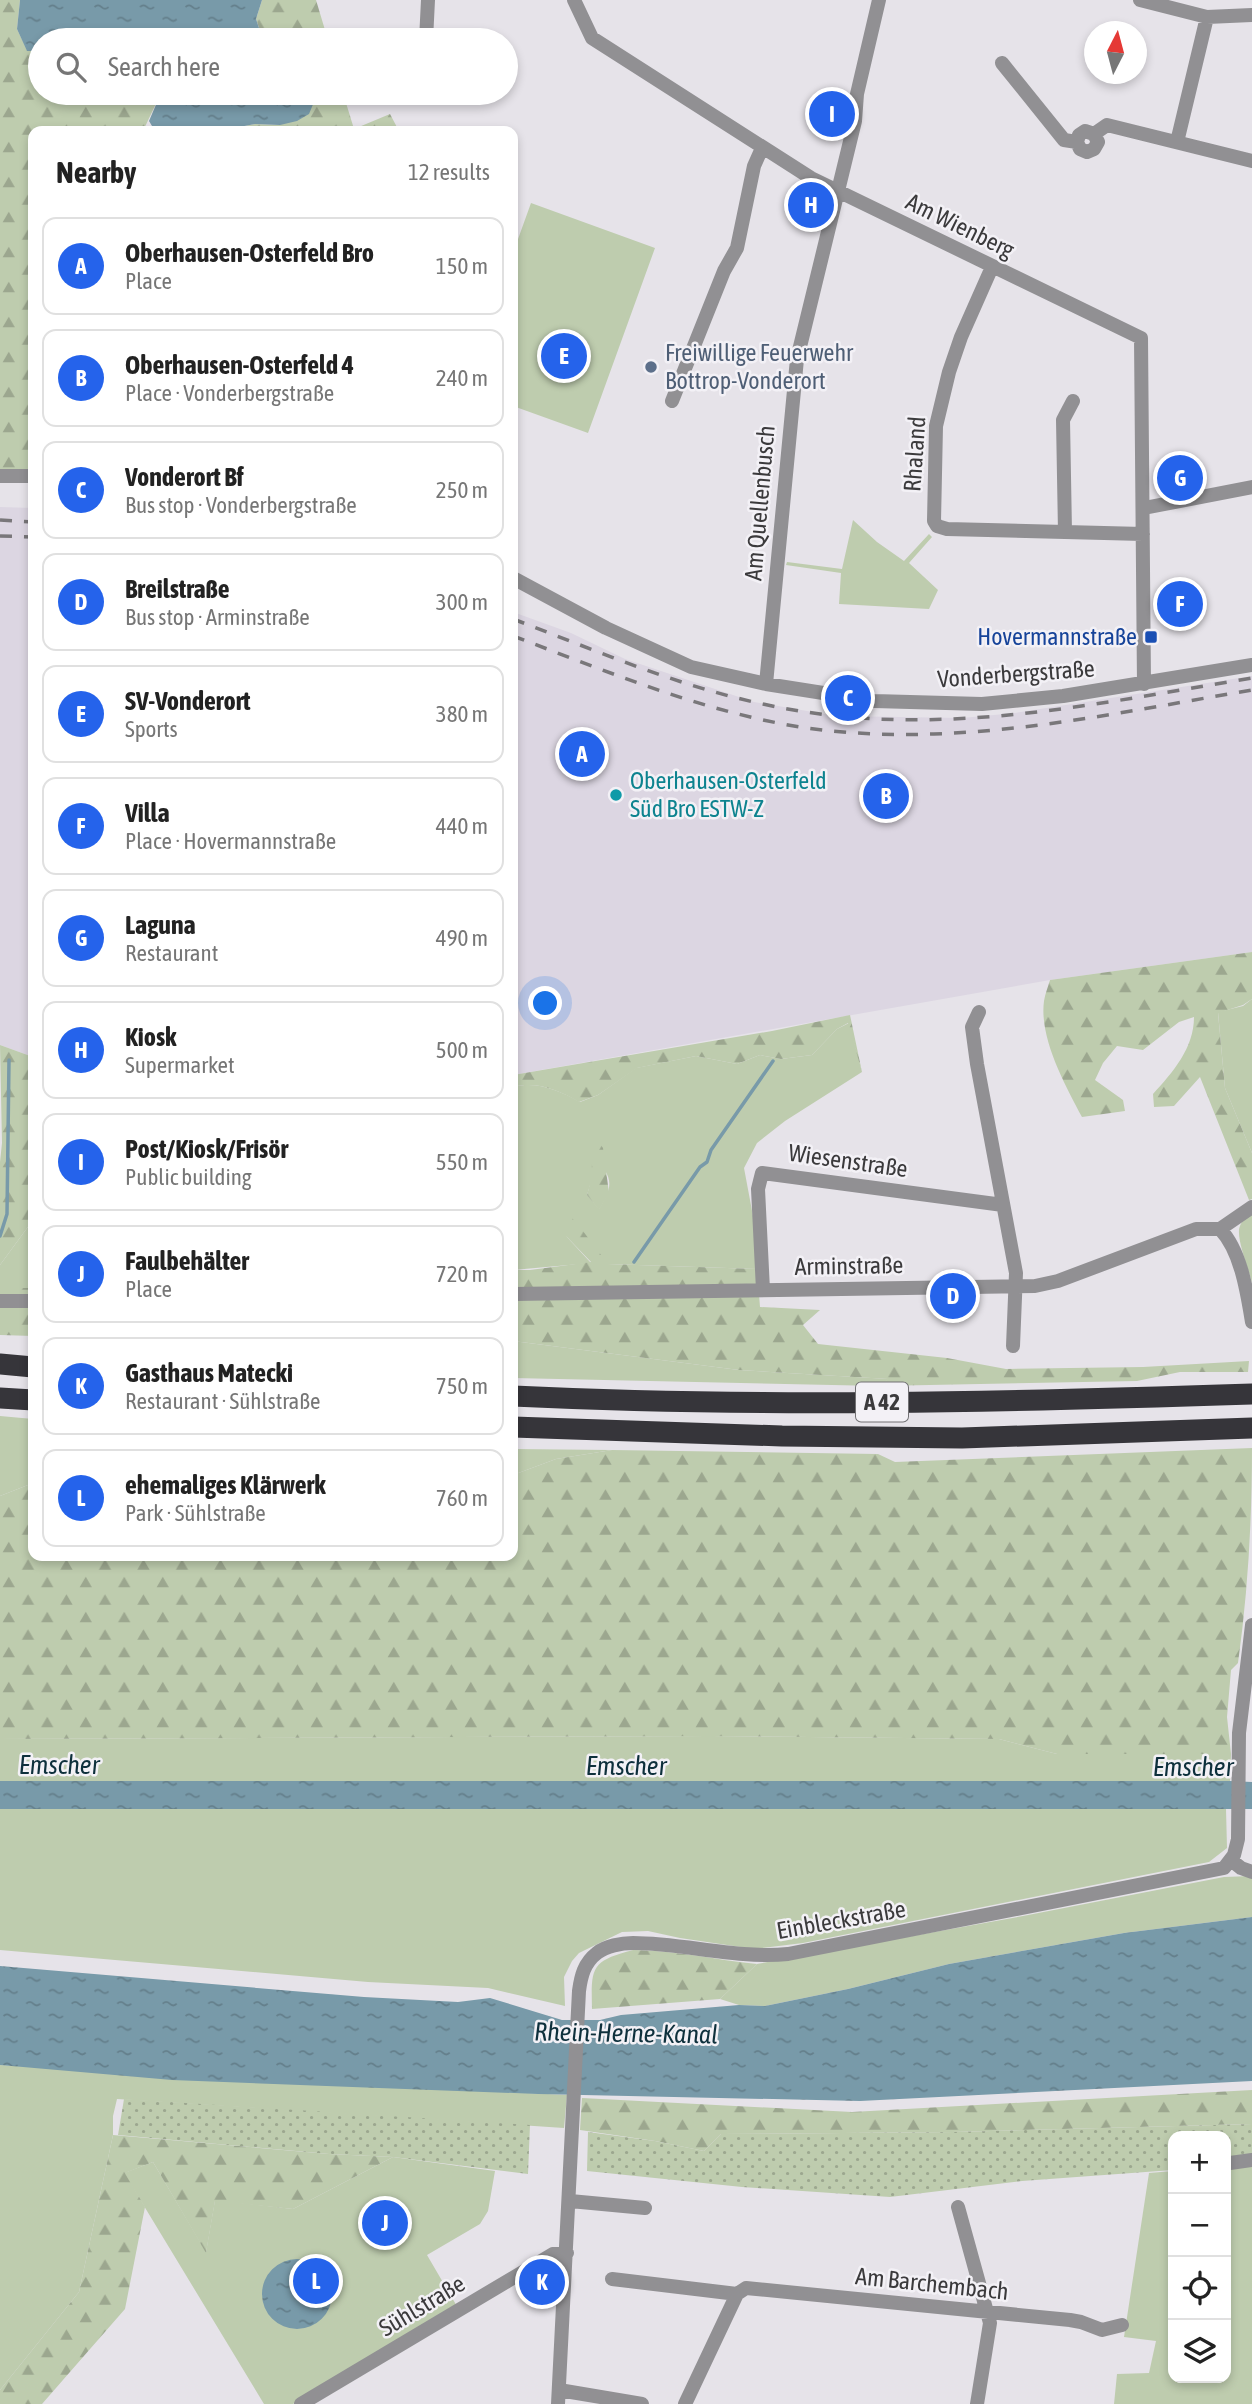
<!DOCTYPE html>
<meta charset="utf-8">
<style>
:root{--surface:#fff;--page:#f6f6f6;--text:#222;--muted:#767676;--line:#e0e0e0;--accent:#2563eb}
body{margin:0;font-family:"Asap Condensed",sans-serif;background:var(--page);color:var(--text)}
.controls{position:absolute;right:21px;bottom:21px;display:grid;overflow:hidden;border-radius:14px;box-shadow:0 4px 10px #0003}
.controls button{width:63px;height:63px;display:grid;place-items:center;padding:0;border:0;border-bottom:2px solid var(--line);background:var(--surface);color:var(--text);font:35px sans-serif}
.compass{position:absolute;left:1084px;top:21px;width:63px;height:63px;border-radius:50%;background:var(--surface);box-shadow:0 4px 10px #0003;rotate:6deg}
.you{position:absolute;left:546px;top:1004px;width:24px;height:24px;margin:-18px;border:5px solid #fff;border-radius:50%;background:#1a73e8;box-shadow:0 0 0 10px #1a73e833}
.badge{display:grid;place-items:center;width:46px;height:46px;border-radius:50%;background:var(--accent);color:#fff;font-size:23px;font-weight:700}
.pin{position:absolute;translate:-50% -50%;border:4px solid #fff;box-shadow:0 2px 7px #0006}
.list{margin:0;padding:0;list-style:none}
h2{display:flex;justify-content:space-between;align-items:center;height:91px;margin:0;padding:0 28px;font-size:30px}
h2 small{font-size:23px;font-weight:400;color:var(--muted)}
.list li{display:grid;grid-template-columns:46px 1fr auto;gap:21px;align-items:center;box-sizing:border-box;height:98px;margin:0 14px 14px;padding:0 14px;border:2px solid var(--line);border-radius:14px}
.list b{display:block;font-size:26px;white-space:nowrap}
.list p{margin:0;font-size:23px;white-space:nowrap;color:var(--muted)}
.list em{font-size:23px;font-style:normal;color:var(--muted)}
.icon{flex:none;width:38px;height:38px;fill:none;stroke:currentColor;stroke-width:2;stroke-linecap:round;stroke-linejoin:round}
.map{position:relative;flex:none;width:1252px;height:2404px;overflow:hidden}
.search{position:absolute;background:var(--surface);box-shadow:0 4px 10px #0003;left:28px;top:28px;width:490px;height:77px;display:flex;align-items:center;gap:18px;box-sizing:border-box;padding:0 24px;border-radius:38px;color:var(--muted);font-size:26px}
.panel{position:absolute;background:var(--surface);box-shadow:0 4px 10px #0003;left:28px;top:126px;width:490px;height:1435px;border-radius:14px}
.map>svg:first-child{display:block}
.built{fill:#dcd6e2}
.green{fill:#beccae;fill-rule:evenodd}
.forest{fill:url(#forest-firs)}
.garden{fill:url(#garden-dots)}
.water{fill:url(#water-ripples)}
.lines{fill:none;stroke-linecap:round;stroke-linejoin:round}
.stream{stroke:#789aa9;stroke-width:3.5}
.minor{stroke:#919093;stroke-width:14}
.motorway{stroke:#36353a;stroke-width:21}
.rail{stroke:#79777a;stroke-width:3.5;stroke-dasharray:12 12;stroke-linecap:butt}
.service-dot{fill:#5c6f8a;stroke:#f3f1f6;stroke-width:2.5}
.transit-dot{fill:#1a4fb4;stroke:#f3f1f6;stroke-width:2.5}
.culture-dot{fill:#0f9aa8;stroke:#f3f1f6;stroke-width:2.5}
.labels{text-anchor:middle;stroke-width:5;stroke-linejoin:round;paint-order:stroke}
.shield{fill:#f3f1f6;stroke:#727174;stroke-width:2}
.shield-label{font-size:23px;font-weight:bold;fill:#3b3a3c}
.street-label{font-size:24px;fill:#3b3a3c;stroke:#f3f1f6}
.service-label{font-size:24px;fill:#4e5e75;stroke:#f3f1f6;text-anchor:start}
.transit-label{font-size:24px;fill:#164399;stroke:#f3f1f6;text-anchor:end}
.culture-label{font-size:24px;fill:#0d838f;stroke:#f3f1f6;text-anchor:start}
.water-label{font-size:26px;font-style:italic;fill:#0e303c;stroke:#f3f1f6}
</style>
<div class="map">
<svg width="1252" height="2404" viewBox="0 0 1252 2404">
<defs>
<pattern id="forest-firs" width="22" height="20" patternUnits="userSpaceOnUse" patternTransform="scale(1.75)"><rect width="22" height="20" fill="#beccae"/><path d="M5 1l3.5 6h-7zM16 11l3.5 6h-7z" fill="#9ca78f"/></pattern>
<pattern id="garden-dots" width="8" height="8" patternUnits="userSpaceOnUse" patternTransform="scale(1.75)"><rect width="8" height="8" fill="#beccae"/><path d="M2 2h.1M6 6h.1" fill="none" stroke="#9ca78f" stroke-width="1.8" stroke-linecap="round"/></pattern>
<pattern id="water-ripples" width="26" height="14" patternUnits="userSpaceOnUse" patternTransform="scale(1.75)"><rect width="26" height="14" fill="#789aa9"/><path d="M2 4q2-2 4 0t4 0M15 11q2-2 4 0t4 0" fill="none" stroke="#647f8b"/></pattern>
</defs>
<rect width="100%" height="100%" fill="#e6e3e9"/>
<!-- built -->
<path class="built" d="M0,507L33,508V1057L0,1045Z
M513,612L571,633L625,659L754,702L836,716L962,718L1015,713L1252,676V952L1050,980L513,1075Z"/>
<!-- green -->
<path class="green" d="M531,203L655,248L588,433L513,406V253Z
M853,520L877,542L904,561L929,534L932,537L909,563L938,590L929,609L839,604L841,573L786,565L787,562L842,569Z
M1252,999V1153L1225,1088L1218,1012L1243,1006Z
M849,1023L862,1072L785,1121L757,1143L744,1168L753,1216L757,1269L607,1264L566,1236L591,1263L513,1270V1087C537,1081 558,1090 580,1102L598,1095L636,1068L696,1056L737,1064L760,1055L781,1059L812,1055L837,1029ZM593,1155C612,1177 615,1184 599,1209L587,1195L593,1175Z
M1252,1213V1283C1249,1270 1235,1236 1240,1226C1242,1220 1247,1217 1252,1213Z
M33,1220V1288H0V1265Z
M513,1341L739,1370L889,1379L879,1386L513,1378Z
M0,1416L33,1419V1483L0,1496Z
M513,1449L612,1450L556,1459L513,1475Z
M711,1736L999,1739L1057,1754H1231L1230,1781H0V1739Z
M0,1809H1226L1227,1848L1209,1862L803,1943L754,1949L680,1938L648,1931L622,1932L579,1953L572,1961L564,1977L565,2006L488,1988L368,1982L0,1950Z
M1252,1876V1917L1124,1933L1039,1948L949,1964L848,1989L765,2006L739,2005L720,1999L757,1964L1023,1916L1224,1877Z
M0,2065L567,2095L564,2128L117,2099L113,2116V2135L79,2292L0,2390Z
M393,2157L495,2171L488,2211L480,2224L427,2255L458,2308L293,2404H264L124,2173L153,2162L206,2252L215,2200L293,2209Z
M1252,2164V2404H1114L1117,2374L1149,2373L1156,2341L1124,2337L1149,2173L1173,2171V2378H1226V2167Z"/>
<!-- forest -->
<path class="forest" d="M0,0H20L17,29L27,50L40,51V93H161L143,131H33V470L0,471Z
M262,0H316L328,40H263L256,19Z
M310,93H343L354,129L390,114L399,131H218L255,124L280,125Z
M1252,952V999L1243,1005L1218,1013L1225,1088L1252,1153V1199L1249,1200L1200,1077L1174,1106L1154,1107L1153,1094C1173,1072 1194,1048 1194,1017L1179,1022L1143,1050L1117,1046L1103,1063L1095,1080L1123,1100L1125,1111L1082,1117C1065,1085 1039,1038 1044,1001C1045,994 1048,987 1050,980Z
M850,1015L862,1072L848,1023L837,1029L812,1055L781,1059L760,1055L737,1064L696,1056L637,1068L598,1095L579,1102C558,1090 537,1081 513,1087V1075L772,1031Z
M0,1045L33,1057V1220L0,1265V1162L2,1143Z
M594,1136L603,1148L609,1193L599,1210L587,1195C593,1174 594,1159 587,1138Z
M573,1218L608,1264L757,1269L760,1307L820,1310L803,1325L818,1344L947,1358L1006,1369L1143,1367L1249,1361L1248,1372H1180L1137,1381L879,1386L888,1379L739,1370L513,1341V1323L516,1322V1309H513V1270H530L591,1262L566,1236Z
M0,1288H33V1336L0,1335Z
M1252,1448C1252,1520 1248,1591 1238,1663L1231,1670L1227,1717L1231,1754H1057L999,1739L711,1736L0,1739V1496L33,1483V1556H513V1475L556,1459L612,1450L878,1454L895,1462Z
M633,1950C675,1950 716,1960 757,1964L720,1999L592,2009C591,1967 591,1961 633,1950Z
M1252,2090V2124L954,2132L721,2134L704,2151L655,2141L580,2130L582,2098L852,2112Z
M113,2135L329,2154L393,2157L293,2209L215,2201L206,2253L153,2162L125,2173L145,2207L125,2309L42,2404H0V2390L79,2292Z"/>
<!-- garden -->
<path class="garden" d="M124,2099L530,2125L528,2174L393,2157L329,2154L118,2135Z
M1252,2124V2164L1226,2166V2136H1173V2170L1022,2181L890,2197L742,2187L587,2171L588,2132L655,2141L704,2151L721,2134L954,2132Z"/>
<!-- water -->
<path class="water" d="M20,0H262L256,19L263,40H40V51H27L17,29Z
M161,93H309L314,102L309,114L297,121L280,125L255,124L218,131H155L149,121Z
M0,1781H1230L1252,1782V1809H0Z
M1252,1917V2081L860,2101L538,2094L172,2080L0,2065V1966L364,1997L458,2002L490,1998L562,2020H600L621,2015L739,2005L765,2006L848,1989L949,1964L1039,1948L1124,1933Z
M262 2294a35 35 0 1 1 70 0a35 35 0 1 1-70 0Z"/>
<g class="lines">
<!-- stream -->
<path class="stream" d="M0,1236L7,1214L9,1060
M634,1262L700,1167L707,1162L711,1150L773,1061"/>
<!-- minor -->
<path class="minor" d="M574,0L592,38L811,178L1141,338L1144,684
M1140,0L1207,17L1252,15
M426,40L428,0
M1002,63L1064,140L1077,142
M1094,134L1098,142L1094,149L1087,152L1080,149L1077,142L1079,135L1085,131L1094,134L1107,125L1252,161
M1177,142L1207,17
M992,267L961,337L949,372L936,426L934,521L937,526L947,529L1065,532
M672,401L724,271L737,248L754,166L762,148
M1073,401L1063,420L1065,532L1143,534
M0,476H33
M1144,508L1252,487
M513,578L606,628L691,667L766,684L874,701L982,704L1063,696L1252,665
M766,684L797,359L855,121L857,94L879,0
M979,1012L972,1027L977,1064L1016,1273L1013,1346
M1220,1229C1241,1251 1247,1292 1252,1322
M763,1290L758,1189L762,1173L1003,1205
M513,1294L1035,1286L1058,1281L1196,1229H1220L1252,1207
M0,1301H33
M1231,1860L1241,1868L1252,1872
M1230,2163L1252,2160
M570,2201L645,2208
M958,2207L990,2323L977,2404
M612,2279L737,2294
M559,2390L642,2404
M301,2404L553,2254L567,2253
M558,2404L579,1991C581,1976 584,1963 597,1953C606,1946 621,1943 633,1943C684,1943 736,1959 788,1954L1224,1868L1234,1855L1238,1839L1239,1733L1252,1625
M685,2404L737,2294L746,2288L1070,2320L1081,2322L1102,2330L1122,2325"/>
<!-- motorway -->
<path class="motorway" d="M0,1364L33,1367
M513,1396C759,1408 1006,1402 1252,1394
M0,1398L33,1400
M513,1427L782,1436L962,1438L1252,1428"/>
<!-- rail -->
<path class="rail" d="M0,520L33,522
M0,536L33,537
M513,619C595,650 677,686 763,704C930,741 1087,705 1252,678
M513,636C606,671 701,711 800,727C952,750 1103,715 1252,690"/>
</g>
<!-- markers -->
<circle class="service-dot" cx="651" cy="367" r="7"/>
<rect class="transit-dot" x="1144" y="630" width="14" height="14" rx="3.5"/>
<circle class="culture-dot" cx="616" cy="795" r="7"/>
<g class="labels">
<!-- shield labels -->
<rect class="shield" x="856" y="1382.5" width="52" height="39" rx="5"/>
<g class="shield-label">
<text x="882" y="1410">A 42</text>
</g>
<!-- street labels -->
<g class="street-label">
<text transform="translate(960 226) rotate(26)" y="8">Am Wienberg</text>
<text transform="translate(915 454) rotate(-86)" y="8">Rhaland</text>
<text transform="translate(760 503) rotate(-85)" y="8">Am Quellenbusch</text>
<text transform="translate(1016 674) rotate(-4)" y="8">Vonderbergstraße</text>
<text transform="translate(848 1161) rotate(8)" y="8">Wiesenstraße</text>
<text transform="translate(849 1266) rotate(-1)" y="8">Arminstraße</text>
<text transform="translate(841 1920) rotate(-10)" y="8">Einbleckstraße</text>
<text transform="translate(932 2284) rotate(6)" y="8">Am Barchembach</text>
<text transform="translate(422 2306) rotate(-31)" y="8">Sühlstraße</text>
</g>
<!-- service labels -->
<g class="service-label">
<text x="665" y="361">Freiwillige Feuerwehr<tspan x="665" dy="28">Bottrop-Vonderort</tspan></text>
</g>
<!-- transit labels -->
<g class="transit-label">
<text x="1137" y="645">Hovermannstraße</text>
</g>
<!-- culture labels -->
<g class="culture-label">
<text x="630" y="789">Oberhausen-Osterfeld<tspan x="630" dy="28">Süd Bro ESTW-Z</tspan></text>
</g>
<!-- water labels -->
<g class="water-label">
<text x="59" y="1774">Emscher</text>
<text x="626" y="1775">Emscher</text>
<text x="1193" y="1776">Emscher</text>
<text transform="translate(626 2033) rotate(1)" y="9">Rhein-Herne-Kanal</text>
</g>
</g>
</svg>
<div class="controls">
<button>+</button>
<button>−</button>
<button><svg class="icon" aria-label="locate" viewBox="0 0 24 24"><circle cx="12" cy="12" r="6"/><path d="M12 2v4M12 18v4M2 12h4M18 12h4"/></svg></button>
<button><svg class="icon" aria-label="layers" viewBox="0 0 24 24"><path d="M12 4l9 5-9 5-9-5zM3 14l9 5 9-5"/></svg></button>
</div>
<svg class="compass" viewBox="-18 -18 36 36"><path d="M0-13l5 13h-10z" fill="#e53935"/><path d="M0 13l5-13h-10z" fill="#767676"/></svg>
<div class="you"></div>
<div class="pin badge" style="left:582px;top:754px">A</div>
<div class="pin badge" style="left:886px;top:796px">B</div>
<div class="pin badge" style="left:848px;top:698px">C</div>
<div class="pin badge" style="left:953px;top:1296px">D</div>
<div class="pin badge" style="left:564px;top:356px">E</div>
<div class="pin badge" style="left:1180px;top:604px">F</div>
<div class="pin badge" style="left:1180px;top:478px">G</div>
<div class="pin badge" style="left:811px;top:205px">H</div>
<div class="pin badge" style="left:832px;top:114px">I</div>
<div class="pin badge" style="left:385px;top:2223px">J</div>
<div class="pin badge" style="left:542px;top:2282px">K</div>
<div class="pin badge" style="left:316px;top:2281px">L</div>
<div class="search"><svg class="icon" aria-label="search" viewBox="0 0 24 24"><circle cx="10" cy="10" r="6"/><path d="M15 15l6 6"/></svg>Search here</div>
<section class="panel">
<h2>Nearby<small>12 results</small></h2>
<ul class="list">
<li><span class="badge">A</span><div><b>Oberhausen-Osterfeld Bro</b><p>Place</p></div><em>150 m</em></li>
<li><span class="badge">B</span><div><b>Oberhausen-Osterfeld 4</b><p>Place · Vonderbergstraße</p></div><em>240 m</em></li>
<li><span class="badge">C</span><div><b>Vonderort Bf</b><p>Bus stop · Vonderbergstraße</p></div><em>250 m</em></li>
<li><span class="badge">D</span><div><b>Breilstraße</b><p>Bus stop · Arminstraße</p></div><em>300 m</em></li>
<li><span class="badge">E</span><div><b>SV-Vonderort</b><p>Sports</p></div><em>380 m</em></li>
<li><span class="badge">F</span><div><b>Villa</b><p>Place · Hovermannstraße</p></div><em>440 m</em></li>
<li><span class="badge">G</span><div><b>Laguna</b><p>Restaurant</p></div><em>490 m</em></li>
<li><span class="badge">H</span><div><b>Kiosk</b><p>Supermarket</p></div><em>500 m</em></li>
<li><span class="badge">I</span><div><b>Post/Kiosk/Frisör</b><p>Public building</p></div><em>550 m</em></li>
<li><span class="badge">J</span><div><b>Faulbehälter</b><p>Place</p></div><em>720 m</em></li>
<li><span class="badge">K</span><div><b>Gasthaus Matecki</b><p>Restaurant · Sühlstraße</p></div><em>750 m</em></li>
<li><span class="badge">L</span><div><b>ehemaliges Klärwerk</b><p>Park · Sühlstraße</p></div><em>760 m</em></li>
</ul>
</section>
</div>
